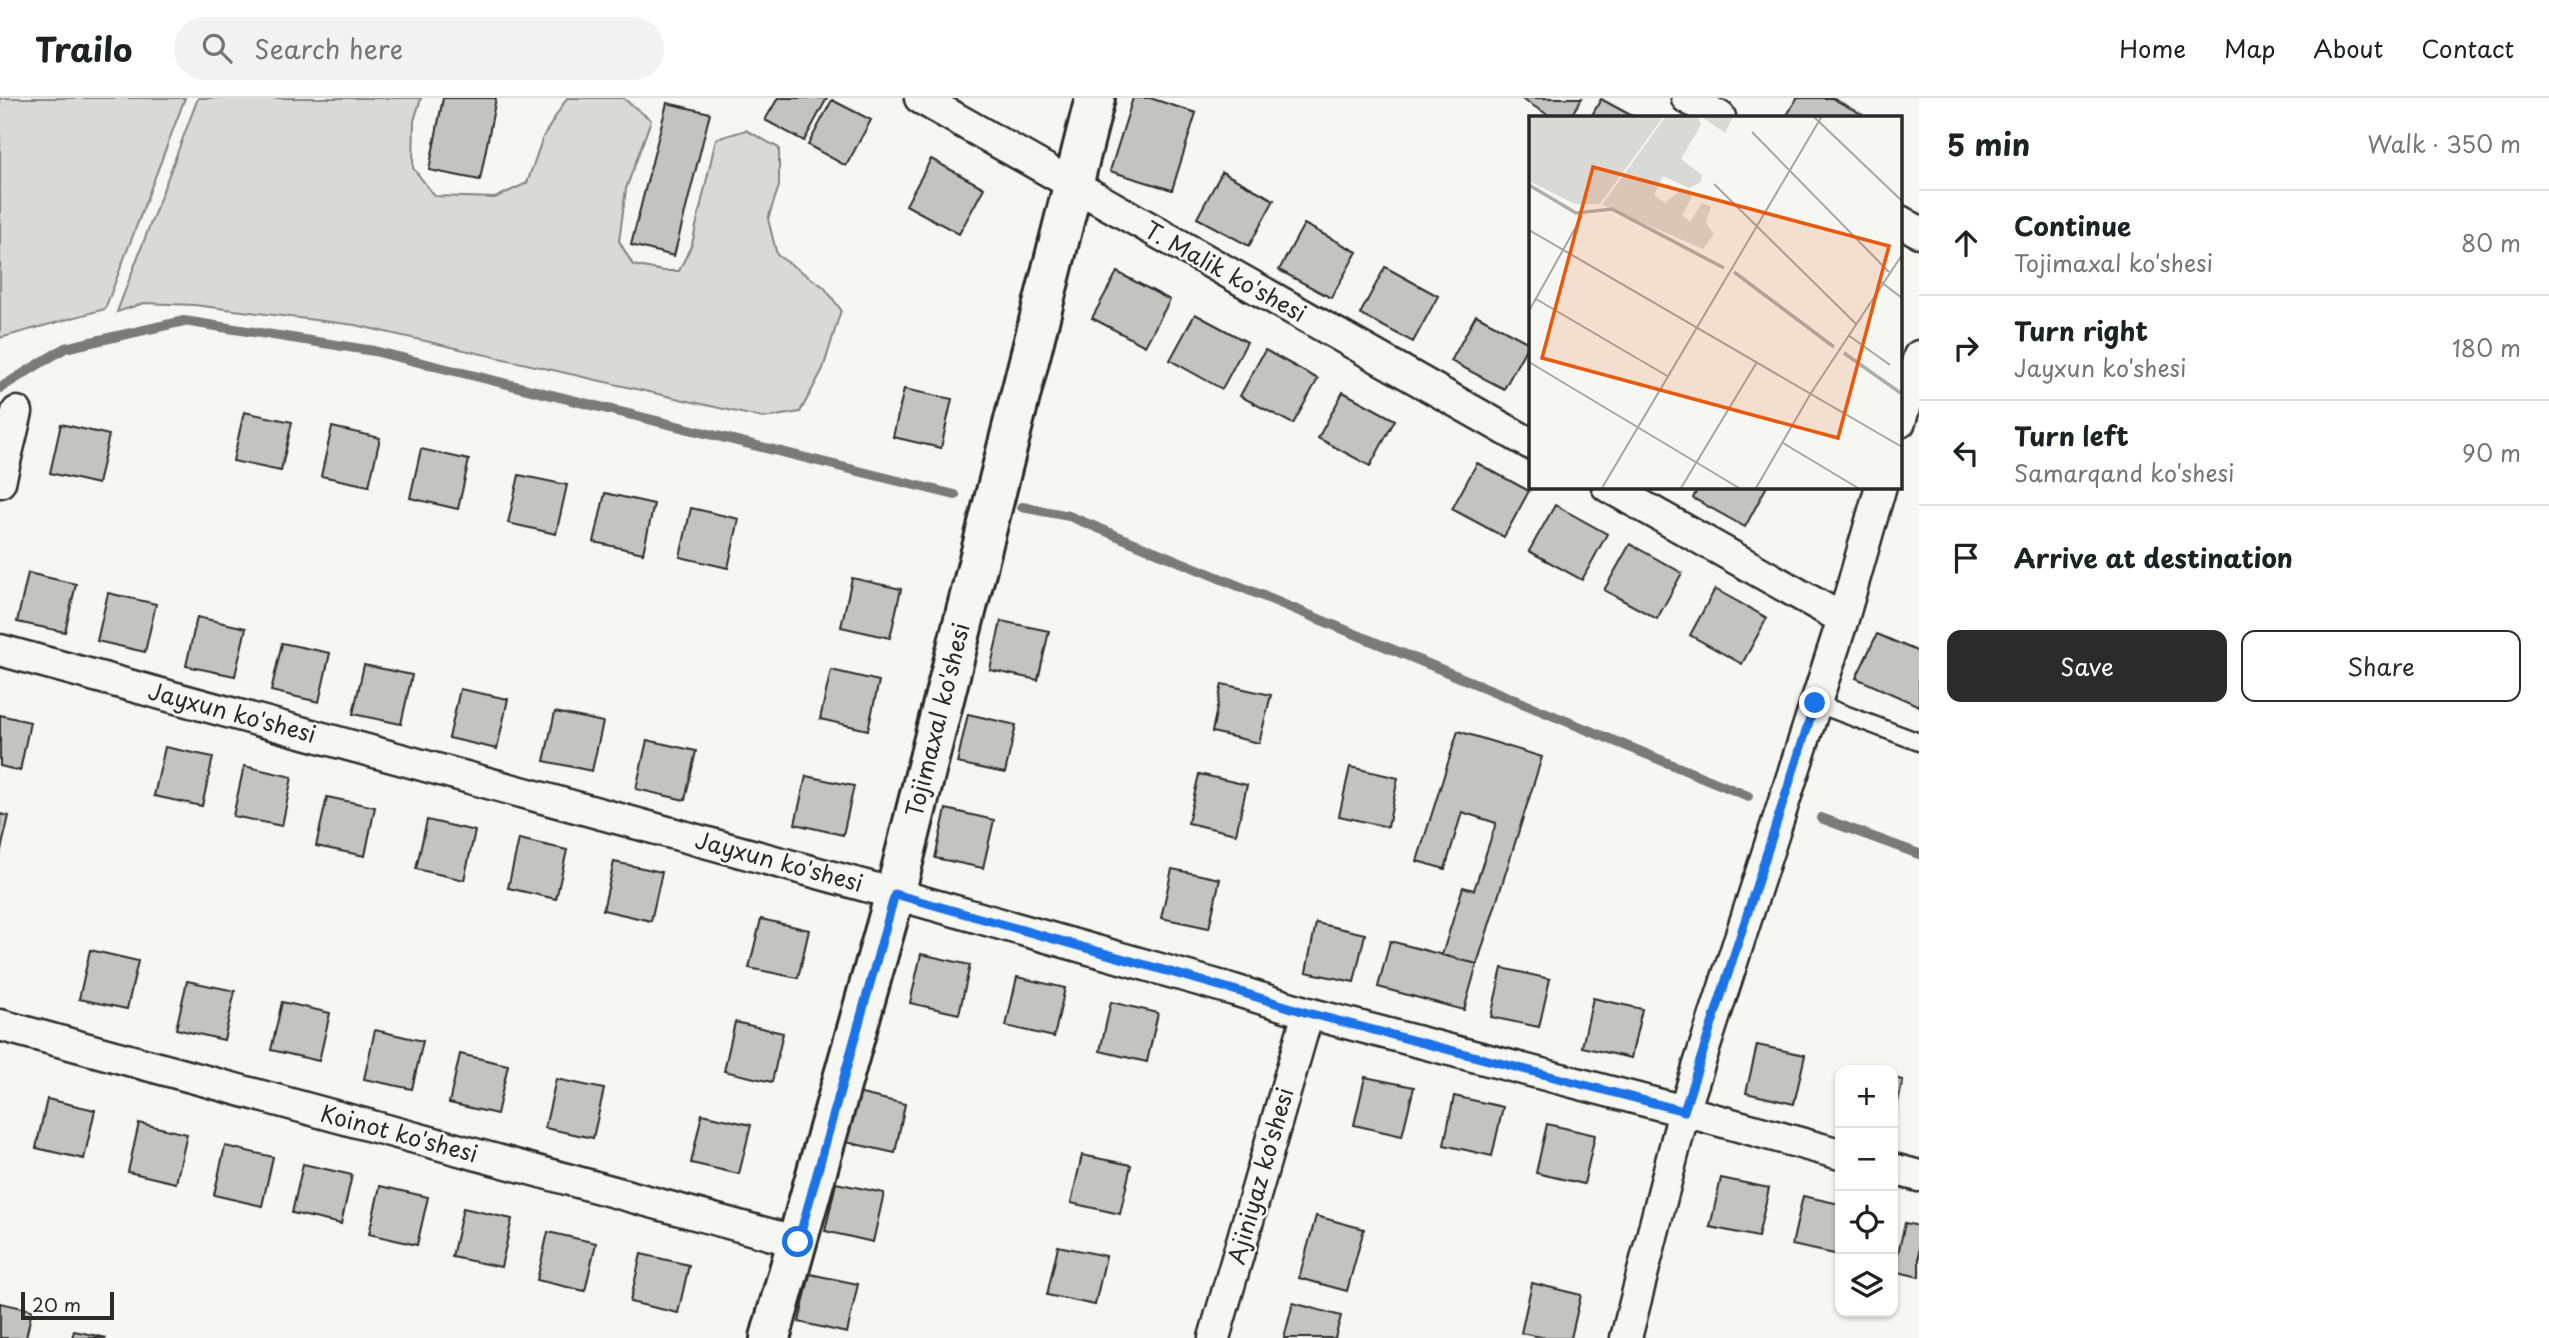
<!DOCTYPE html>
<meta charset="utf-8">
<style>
:root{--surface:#fff;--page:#f2f2f2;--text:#202124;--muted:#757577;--line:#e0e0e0;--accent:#2b2b2b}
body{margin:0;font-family:"Playpen Sans",sans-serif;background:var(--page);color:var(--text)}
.controls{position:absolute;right:21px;bottom:21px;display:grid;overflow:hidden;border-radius:14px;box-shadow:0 2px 5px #0004}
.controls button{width:63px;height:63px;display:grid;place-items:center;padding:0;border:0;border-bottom:2px solid var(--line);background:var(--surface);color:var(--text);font:35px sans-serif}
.scale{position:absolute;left:21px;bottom:18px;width:93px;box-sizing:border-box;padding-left:7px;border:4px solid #2b2b2b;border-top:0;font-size:19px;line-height:24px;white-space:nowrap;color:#2b2b2b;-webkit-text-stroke:5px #f6f6f2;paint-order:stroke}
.stop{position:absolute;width:21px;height:21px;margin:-16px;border:5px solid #1a73e8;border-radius:50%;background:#fff}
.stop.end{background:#1a73e8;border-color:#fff;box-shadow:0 2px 7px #0008}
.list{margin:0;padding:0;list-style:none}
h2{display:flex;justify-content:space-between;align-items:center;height:91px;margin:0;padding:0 28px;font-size:30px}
h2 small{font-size:23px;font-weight:400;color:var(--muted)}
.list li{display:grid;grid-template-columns:46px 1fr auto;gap:21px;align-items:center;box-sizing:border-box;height:105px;padding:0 28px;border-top:2px solid var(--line)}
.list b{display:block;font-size:26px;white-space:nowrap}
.list p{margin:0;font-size:23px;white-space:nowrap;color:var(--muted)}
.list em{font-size:23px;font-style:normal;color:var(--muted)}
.actions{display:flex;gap:14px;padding:21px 28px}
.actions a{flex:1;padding:16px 0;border:2px solid var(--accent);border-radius:14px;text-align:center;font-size:24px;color:var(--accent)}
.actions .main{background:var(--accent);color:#fff}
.icon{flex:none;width:38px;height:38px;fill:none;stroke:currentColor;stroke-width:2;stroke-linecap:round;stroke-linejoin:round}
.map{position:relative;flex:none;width:1919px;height:1240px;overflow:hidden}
header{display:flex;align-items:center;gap:42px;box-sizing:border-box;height:98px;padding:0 35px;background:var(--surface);border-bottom:2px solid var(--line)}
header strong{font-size:33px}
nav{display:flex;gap:38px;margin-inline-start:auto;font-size:24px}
.search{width:490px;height:63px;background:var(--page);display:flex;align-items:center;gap:18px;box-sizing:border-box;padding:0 24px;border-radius:38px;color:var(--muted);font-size:26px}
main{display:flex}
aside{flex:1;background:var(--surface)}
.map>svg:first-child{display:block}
.green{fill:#d9d9d5;stroke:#828280;stroke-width:2}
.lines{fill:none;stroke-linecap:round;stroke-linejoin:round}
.stream{stroke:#7a7a78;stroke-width:10}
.building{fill:#c3c3c0;stroke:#2b2b2b;stroke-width:2}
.lane-casing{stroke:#2b2b2b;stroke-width:21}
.street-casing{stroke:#2b2b2b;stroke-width:35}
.secondary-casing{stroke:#2b2b2b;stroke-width:44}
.lane{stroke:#f6f6f2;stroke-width:16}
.street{stroke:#f6f6f2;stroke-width:30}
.secondary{stroke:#f6f6f2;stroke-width:38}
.route{stroke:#1a73e8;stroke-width:9}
.labels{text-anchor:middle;stroke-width:5;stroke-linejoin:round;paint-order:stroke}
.street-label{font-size:23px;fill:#2b2b2b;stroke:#f6f6f2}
.inset-river{fill:none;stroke:#aeaeab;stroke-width:3.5}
.inset-road{fill:none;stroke:#a5a5a2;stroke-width:2}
.view{fill:#e8590c;fill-opacity:0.15;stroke:#e8590c;stroke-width:3.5}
.inset-edge{fill:none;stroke:#2b2b2b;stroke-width:3.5}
</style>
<header>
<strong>Trailo</strong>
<div class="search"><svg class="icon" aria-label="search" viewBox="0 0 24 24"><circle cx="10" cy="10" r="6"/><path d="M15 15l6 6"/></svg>Search here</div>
<nav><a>Home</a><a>Map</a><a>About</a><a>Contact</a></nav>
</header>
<main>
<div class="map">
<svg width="1919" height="1240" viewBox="0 0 1919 1240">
<rect width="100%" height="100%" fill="#f6f6f2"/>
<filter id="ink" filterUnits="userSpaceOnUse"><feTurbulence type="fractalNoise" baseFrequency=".0143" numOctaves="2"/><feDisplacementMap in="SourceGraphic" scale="14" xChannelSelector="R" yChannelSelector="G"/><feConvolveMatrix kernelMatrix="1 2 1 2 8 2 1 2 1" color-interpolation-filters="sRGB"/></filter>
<g filter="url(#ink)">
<!-- green -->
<path class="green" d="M0,0H185L105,211L0,240Z
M198,0H421L414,23L413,70L435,98L495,100L527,85L543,39L567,0H623L651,22L626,91L619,143L633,167L663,173H679L692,146L716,41L746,32L779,50V88L768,121L777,157L824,189L841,212L823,271L800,314L763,320L355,227L194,207L144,205L117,214Z"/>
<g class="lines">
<!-- stream -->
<path class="stream" d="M0,290L65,250L184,223L374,253L955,397
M1022,409L1069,418L1748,698
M1821,720L1919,756"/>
</g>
<!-- building -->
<path class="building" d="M443,0H496L480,82L429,72Z
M778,0H827L804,43L765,22Z
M1133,0H1150L1196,15L1172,92L1110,73Z
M1520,0H1582L1570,19H1552Z
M1797,0H1832L1862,16L1860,19H1786Z
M1601,1L1634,19H1591Z
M832,2L871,22L846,68L808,47Z
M667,5L710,15L674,158L631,147Z
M931,61L984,90L959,136L906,107Z
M1222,74L1274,102L1249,148L1197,120Z
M1304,126L1357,154L1331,200L1279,172Z
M1385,169L1438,198L1413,244L1360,216Z
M1117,174L1170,202L1145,248L1092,220Z
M1195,216L1247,244L1222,291L1170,262Z
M1476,217L1529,245L1504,291L1451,263Z
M1265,252L1318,281L1293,326L1240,298Z
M904,291L952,301L941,350L893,339Z
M1343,294L1395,322L1370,368L1318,340Z
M244,314L292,324L281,373L233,363Z
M61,326L109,337L98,386L50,375Z
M332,329L380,340L369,388L321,378Z
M421,351L469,362L458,411L410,400Z
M1477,365L1529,393L1504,439L1452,411Z
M519,377L567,387L556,436L508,425Z
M1699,388H1767L1745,429L1693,400Z
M605,395L654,406L643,455L594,444Z
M1555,407L1607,436L1582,482L1529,453Z
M691,410L739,421L728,470L680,459Z
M1630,446L1682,475L1657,521L1604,492Z
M28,475L76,486L65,534L17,524Z
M852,480L901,491L890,540L841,529Z
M1715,491L1767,520L1742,566L1690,537Z
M108,495L156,506L145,554L97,543Z
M197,519L246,530L235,578L186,568Z
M1001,523L1049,533L1038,582L990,572Z
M1877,536L1919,554V608L1856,580Z
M282,545L330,555L319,604L271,593Z
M364,567L412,577L401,626L353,616Z
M831,572L879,583L868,632L820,621Z
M1222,586L1271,597L1259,645L1212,634Z
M460,591L508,601L497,651L449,640Z
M555,614L603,624L592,673L544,663Z
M968,616L1016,627L1005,675L957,665Z
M0,617L30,624L20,673L0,668Z
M1458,633L1542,659L1477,866L1442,857L1463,789L1474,792L1496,725L1462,714L1445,771L1417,763Z
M647,642L696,653L685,702L636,691Z
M165,649L213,659L202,708L154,698Z
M244,668L292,679L282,728L233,718Z
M1350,669L1398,680L1388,729L1339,718Z
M1199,676L1247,687L1236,736L1188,725Z
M806,678L854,688L843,737L795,726Z
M327,699L375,709L365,758L316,748Z
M946,711L994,722L983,770L935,760Z
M0,716L9,718L0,756Z
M427,722L475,733L464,782L416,771Z
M519,741L567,752L556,801L508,790Z
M614,764L662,774L651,823L603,812Z
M1172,771L1220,781L1209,830L1161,820Z
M761,821L809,832L798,880L749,870Z
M1316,825L1365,836L1354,884L1306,874Z
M1390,843L1477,866L1464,912L1378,889Z
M90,852L138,863L127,911L79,901Z
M921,856L970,867L959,916L910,905Z
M1502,870L1550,881L1539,929L1491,919Z
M1017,879L1065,890L1054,939L1006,928Z
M187,883L235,893L224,942L176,931Z
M1593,900L1642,911L1631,960L1582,949Z
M282,904L330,915L319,963L271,952Z
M1111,904L1158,915L1147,964L1100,953Z
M735,924L783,935L772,984L724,973Z
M375,932L423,943L412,991L364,981Z
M1757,947L1805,957L1794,1006L1746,995Z
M460,956L508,967L497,1016L449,1005Z
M1365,979L1414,989L1402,1038L1354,1027Z
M1893,980L1903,982L1893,1025Z
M556,981L604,991L593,1040L545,1030Z
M857,995L905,1006L895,1055L846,1044Z
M1454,998L1503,1009L1492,1058L1444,1047Z
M47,1001L95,1012L84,1061L36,1050Z
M702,1016L751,1027L739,1076L691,1065Z
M139,1025L187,1036L176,1085L128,1074Z
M1547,1026L1595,1037L1584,1086L1536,1075Z
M225,1048L273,1059L262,1108L214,1097Z
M1082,1057L1131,1067L1120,1116L1071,1105Z
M303,1066L352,1077L341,1126L292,1115Z
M1721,1080L1769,1090L1758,1139L1710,1129Z
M836,1085L884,1095L873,1144L825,1133Z
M380,1088L428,1099L417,1147L369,1136Z
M1803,1098L1840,1106L1839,1157L1792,1147Z
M463,1110L512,1121L501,1169L452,1159Z
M1316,1118L1364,1131L1347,1193L1299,1180Z
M1905,1125L1919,1128V1179L1894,1173Z
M548,1134L596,1145L585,1193L537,1182Z
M1058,1148L1106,1158L1095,1207L1047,1197Z
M641,1156L689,1167L678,1215L630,1204Z
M810,1176L858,1186L847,1235L799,1224Z
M1532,1185L1581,1197L1571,1240H1546L1521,1235Z
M0,1205L32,1212L26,1240H0Z
M1293,1205L1341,1218L1335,1240H1284Z
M74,1233L107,1240H72Z"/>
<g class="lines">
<!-- lane casing -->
<g class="lane-casing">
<path id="lane" d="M1815,605L1919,644"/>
</g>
<!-- street casing -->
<g class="street-casing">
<path id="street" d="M920,0L1531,346
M1687,0L1720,19
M1900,123L1919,134
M1900,324L1919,258
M0,384L17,314
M1607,388L1843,521
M0,552L895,796L1234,892L1308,915L1684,1013L1840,1056
M0,927L798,1144
M1893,1071L1919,1078
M1214,1240L1308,915
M1626,1240L1684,1013L1843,521L1881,388"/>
</g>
<!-- secondary casing -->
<g class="secondary-casing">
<path id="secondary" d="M770,1240L895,796L1095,0"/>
</g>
<!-- lane -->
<use href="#lane" class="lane"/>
<!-- street -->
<use href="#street" class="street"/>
<!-- secondary -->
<use href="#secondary" class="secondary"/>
</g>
</g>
<g class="lines" filter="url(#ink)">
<!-- route -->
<path class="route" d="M798,1144L895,796L1234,892L1308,915L1684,1013L1815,605"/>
</g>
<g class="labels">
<!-- street labels -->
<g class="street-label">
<text transform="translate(1225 174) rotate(29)" y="8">T. Malik ko'shesi</text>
<text transform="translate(232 615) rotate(15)" y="8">Jayxun ko'shesi</text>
<text transform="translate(938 622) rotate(-76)" y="8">Tojimaxal ko'shesi</text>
<text transform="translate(779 764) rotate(15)" y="8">Jayxun ko'shesi</text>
<text transform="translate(399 1036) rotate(15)" y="8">Koinot ko'shesi</text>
<text transform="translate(1261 1078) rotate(-74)" y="8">Ajiniyaz ko'shesi</text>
</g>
</g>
<!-- overview -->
<g transform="translate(1529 18)">
<rect width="373" height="373" fill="#f6f6f2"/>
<path d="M0,0H135L71,88H46L0,65ZM137,0H169L172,9L152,43L173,59L172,66L160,72L134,60L125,79L136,87L153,73L160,76L163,81L153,99L161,106L173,87L182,91L177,107L185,118L174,133L73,89ZM172,0H204V1L196,17Z" fill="#d9d9d5"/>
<path class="inset-river" d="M0,69L47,97L83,93L195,152M205,156L305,231M315,237L373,278"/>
<path class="inset-road" d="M284,0L373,85M223,16L360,156M185,68L327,208M0,114L373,331M352,166L373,182M7,183L140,261M0,195L53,100M319,219L361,249M0,246L210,372M254,327L329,372M73,372L293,0M152,372L228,246M227,372L282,277L373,139"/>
<path class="view" d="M64,51L360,130L309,322L13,242Z"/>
<rect width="373" height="373" class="inset-edge"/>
</g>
</svg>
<div class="controls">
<button>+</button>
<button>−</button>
<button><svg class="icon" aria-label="locate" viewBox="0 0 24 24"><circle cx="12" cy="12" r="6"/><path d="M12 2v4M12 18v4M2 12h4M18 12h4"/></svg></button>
<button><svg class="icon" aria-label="layers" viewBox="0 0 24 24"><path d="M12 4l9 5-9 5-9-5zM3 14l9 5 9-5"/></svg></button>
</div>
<div class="scale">20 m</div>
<div class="stop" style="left:798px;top:1144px"></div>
<div class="stop end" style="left:1815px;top:605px"></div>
</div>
<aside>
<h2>5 min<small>Walk · 350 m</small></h2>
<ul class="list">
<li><svg class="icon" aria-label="ahead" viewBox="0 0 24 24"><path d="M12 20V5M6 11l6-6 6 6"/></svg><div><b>Continue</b><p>Tojimaxal ko'shesi</p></div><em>80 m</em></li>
<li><svg class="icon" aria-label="right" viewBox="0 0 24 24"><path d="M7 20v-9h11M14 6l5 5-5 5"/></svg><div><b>Turn right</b><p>Jayxun ko'shesi</p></div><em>180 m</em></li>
<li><svg class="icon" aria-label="left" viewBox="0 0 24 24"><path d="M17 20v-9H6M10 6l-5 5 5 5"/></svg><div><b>Turn left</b><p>Samarqand ko'shesi</p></div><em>90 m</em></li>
<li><svg class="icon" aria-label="arrive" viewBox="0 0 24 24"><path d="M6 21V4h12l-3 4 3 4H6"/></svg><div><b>Arrive at destination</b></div></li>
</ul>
<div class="actions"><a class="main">Save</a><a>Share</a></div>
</aside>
</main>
